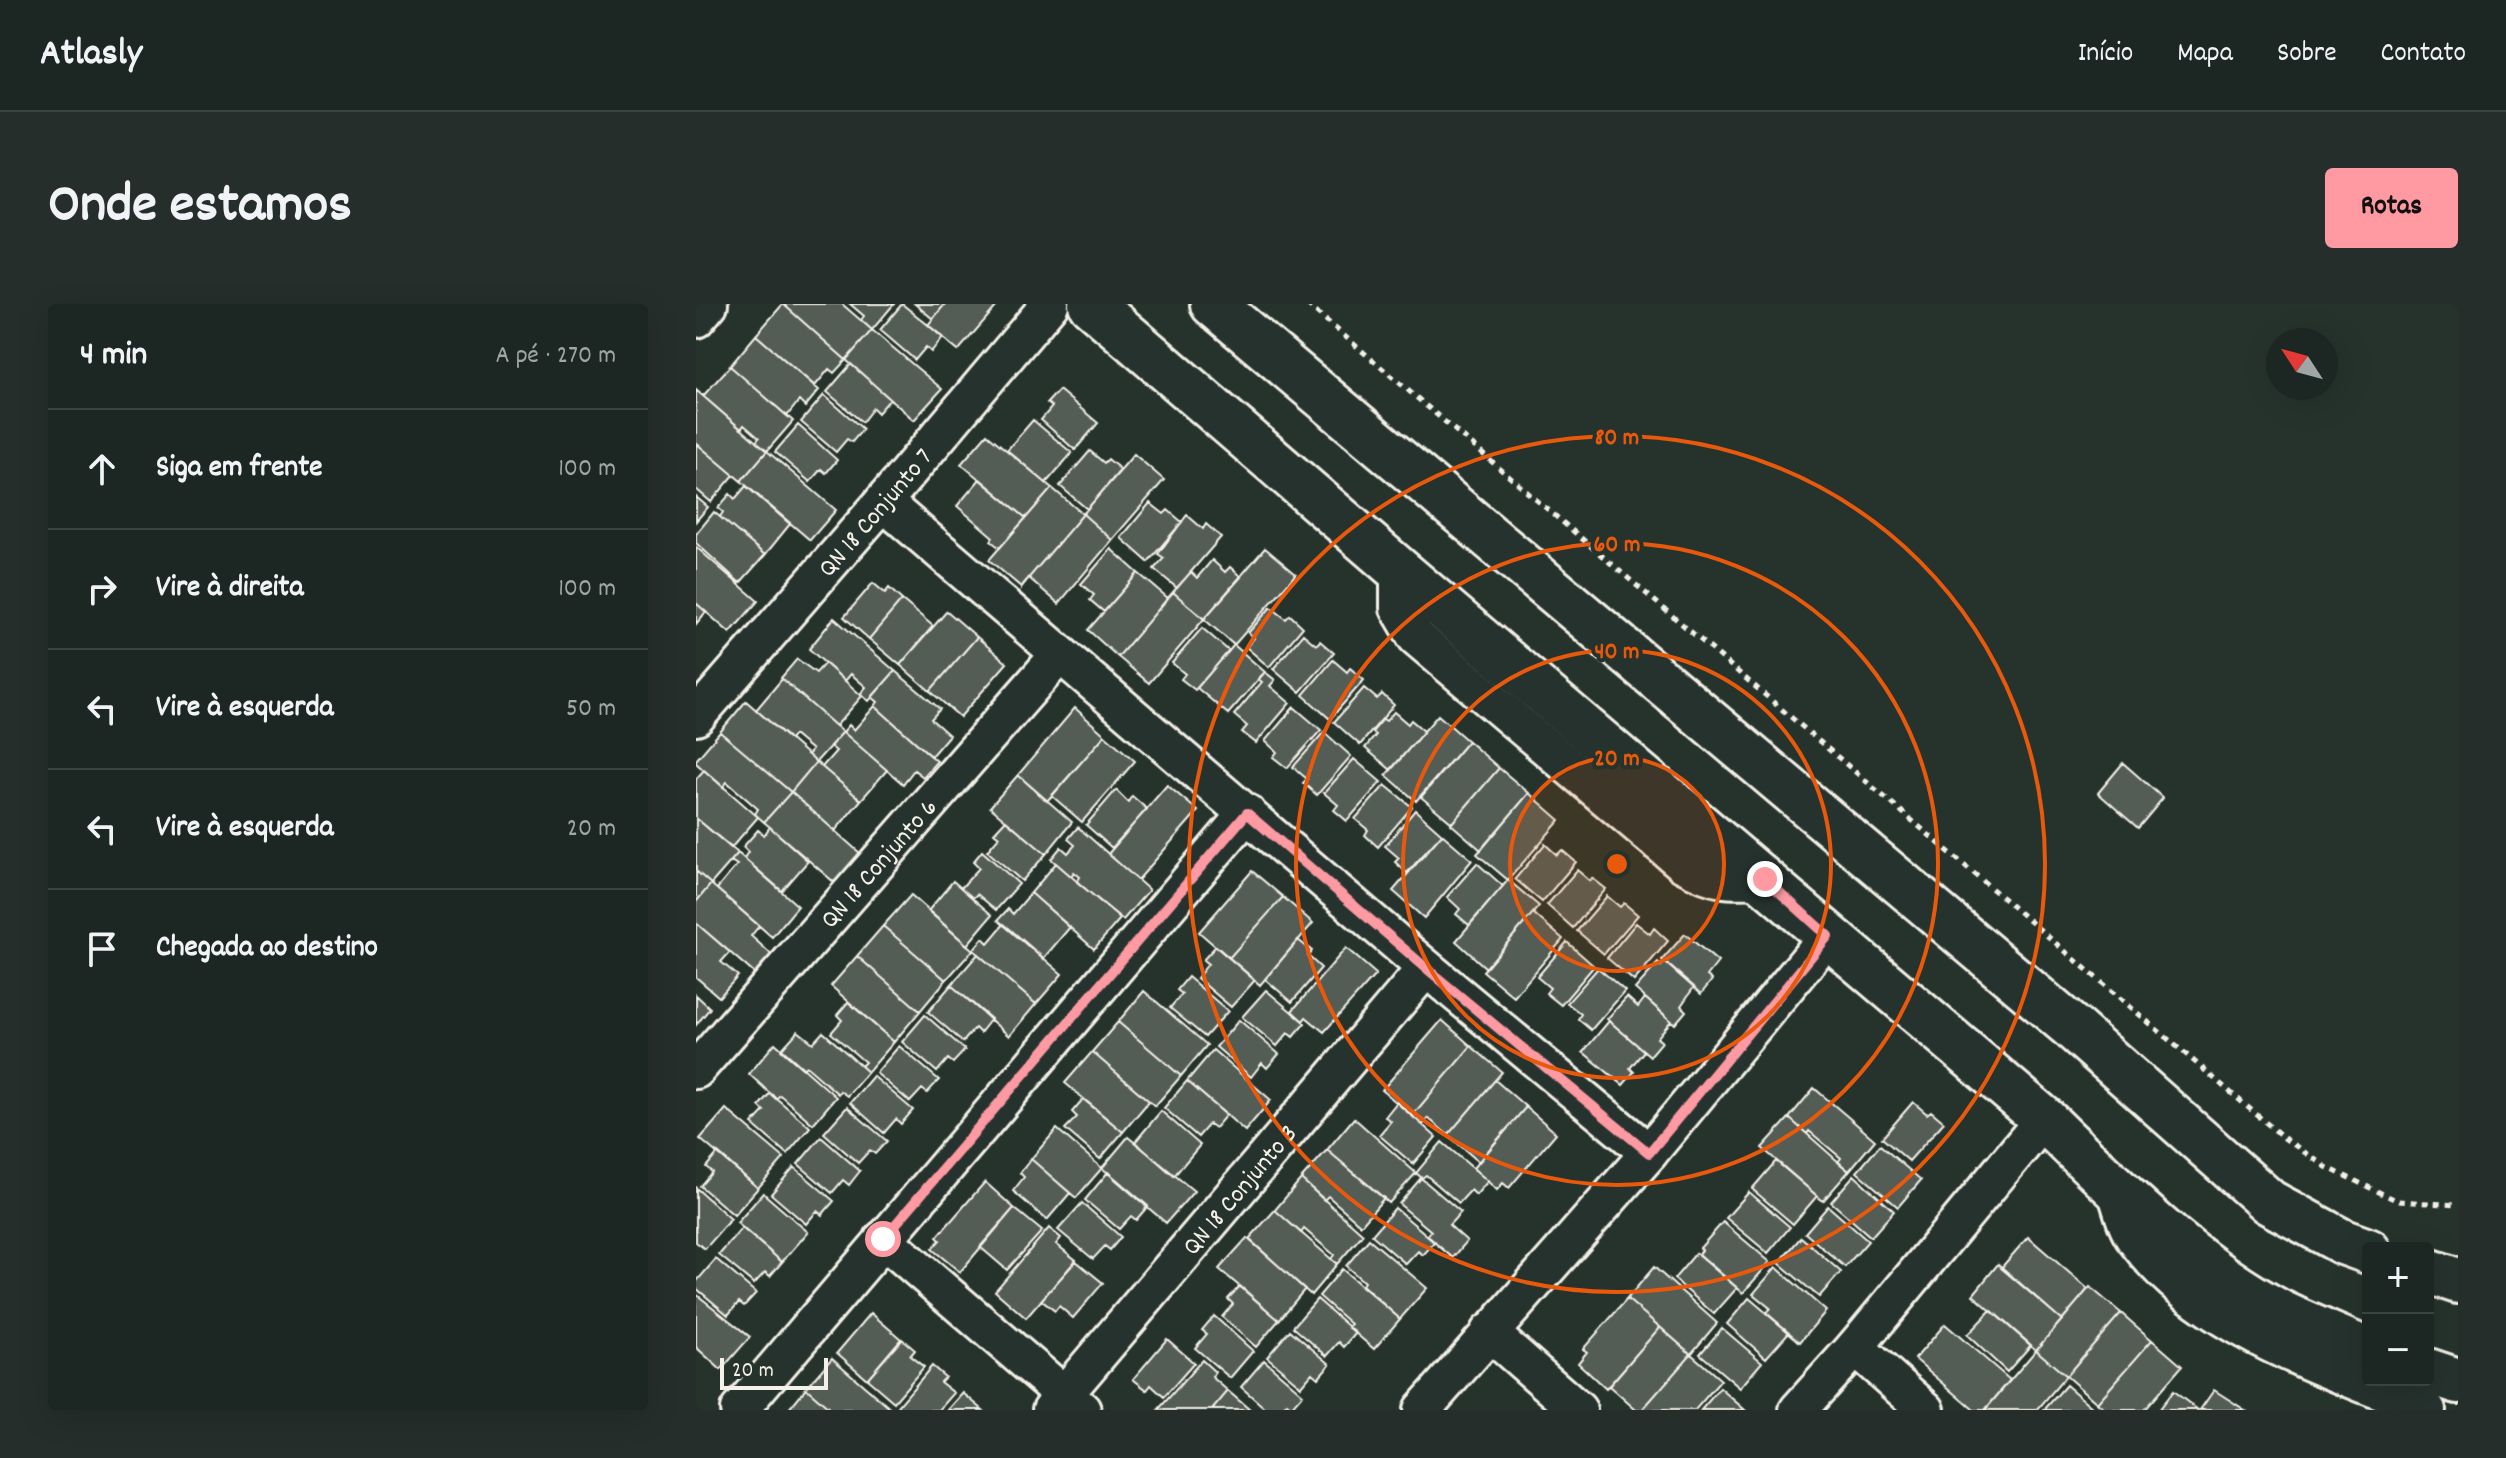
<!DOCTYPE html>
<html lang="pt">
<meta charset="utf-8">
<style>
:root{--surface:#1c2622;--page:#252e2a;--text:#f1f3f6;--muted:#a0a5a5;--line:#3a4340;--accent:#ff9aa2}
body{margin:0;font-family:Dekko,sans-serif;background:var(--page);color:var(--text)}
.controls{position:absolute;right:24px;bottom:24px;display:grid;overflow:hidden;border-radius:8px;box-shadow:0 8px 32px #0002}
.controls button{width:72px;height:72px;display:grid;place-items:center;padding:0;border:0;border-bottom:2px solid var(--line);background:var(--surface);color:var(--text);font:40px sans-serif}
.compass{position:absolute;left:1570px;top:24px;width:72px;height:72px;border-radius:50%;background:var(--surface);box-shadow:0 8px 32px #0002;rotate:306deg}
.scale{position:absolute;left:24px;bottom:20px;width:108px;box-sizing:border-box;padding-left:8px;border:4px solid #f4f1e8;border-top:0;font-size:22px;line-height:28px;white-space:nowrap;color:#f4f1e8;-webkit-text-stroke:6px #26332d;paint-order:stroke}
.stop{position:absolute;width:24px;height:24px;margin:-18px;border:6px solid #ff9aa2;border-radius:50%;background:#fff}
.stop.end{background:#ff9aa2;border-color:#fff;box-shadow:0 2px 8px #0008}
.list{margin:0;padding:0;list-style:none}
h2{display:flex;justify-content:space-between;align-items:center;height:104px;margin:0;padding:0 32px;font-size:34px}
h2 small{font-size:26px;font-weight:400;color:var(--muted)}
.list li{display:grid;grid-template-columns:52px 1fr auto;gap:24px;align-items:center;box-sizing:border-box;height:120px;padding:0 32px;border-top:2px solid var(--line)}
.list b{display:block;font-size:30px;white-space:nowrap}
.list em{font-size:26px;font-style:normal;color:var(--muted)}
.icon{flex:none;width:44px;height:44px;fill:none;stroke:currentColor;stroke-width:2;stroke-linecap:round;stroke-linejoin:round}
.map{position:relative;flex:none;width:1762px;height:1106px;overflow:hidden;border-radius:8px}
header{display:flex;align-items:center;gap:48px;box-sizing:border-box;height:112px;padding:0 40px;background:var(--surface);border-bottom:2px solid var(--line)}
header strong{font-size:38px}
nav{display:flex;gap:44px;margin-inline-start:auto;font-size:28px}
.intro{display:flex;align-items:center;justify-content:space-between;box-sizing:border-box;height:192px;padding:0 48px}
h1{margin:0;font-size:56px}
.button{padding:20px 36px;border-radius:8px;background:var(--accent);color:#111;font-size:28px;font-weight:700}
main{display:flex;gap:48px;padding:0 48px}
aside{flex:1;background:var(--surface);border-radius:8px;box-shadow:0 8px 32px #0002}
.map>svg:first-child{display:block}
.building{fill:#525c55;stroke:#f4f1e8;stroke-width:2}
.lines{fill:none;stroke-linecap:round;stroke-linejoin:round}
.minor-casing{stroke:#f4f1e8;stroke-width:42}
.major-casing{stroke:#f4f1e8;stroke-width:50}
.path{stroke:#f4f1e8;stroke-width:5;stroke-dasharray:6 6;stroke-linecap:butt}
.minor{stroke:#26332d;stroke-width:36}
.major{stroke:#26332d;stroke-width:44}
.route{stroke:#ff9aa2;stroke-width:10}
.ring{fill:none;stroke:#e8590c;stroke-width:4}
.labels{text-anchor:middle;stroke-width:8;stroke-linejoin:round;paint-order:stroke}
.street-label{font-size:26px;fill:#f4f1e8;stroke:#26332d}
.centre{fill:#e8590c;stroke:#26332d;stroke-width:4}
.ring-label{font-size:24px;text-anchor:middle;font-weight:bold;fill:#e8590c;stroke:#26332d;stroke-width:8;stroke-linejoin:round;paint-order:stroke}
</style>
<header>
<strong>Atlasly</strong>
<nav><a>Início</a><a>Mapa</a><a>Sobre</a><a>Contato</a></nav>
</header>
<div class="intro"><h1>Onde estamos</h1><a class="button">Rotas</a></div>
<main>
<aside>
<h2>4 min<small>A pé · 270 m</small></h2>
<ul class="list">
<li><svg class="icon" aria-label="ahead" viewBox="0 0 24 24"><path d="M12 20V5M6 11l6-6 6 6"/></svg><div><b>Siga em frente</b></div><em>100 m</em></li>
<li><svg class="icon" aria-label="right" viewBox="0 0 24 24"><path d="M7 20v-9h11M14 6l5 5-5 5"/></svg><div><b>Vire à direita</b></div><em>100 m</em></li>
<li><svg class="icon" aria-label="left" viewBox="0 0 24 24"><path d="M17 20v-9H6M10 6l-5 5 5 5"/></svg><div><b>Vire à esquerda</b></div><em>50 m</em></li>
<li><svg class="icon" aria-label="left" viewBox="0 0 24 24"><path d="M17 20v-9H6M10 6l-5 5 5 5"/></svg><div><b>Vire à esquerda</b></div><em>20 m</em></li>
<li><svg class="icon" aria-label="arrive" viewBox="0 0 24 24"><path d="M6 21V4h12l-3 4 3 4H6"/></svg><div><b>Chegada ao destino</b></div></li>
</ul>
</aside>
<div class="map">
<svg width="1762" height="1106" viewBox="0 0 1762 1106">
<rect width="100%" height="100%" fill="#26332d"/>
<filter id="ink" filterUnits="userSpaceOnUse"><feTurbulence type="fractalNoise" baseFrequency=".0125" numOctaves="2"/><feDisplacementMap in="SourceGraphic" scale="16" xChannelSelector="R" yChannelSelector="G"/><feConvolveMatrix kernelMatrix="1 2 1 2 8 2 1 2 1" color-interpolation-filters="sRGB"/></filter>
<g filter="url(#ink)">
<!-- building -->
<path class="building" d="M87,0H146L176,26L150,56Z
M87,0L150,56L138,69L133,65L119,82L60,31Z
M154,0H198L176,26L165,16L168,12Z
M206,0L247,33L235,48L230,43L219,56L184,26Z
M219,0H249L237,15Z
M249,0H298L301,2L262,47L232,21Z
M176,26L246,85L218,116L150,56Z
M60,31L123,86L109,103L103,97L91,112L34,62Z
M155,60L194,95L182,109L177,104L166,118L131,88Z
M34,62L97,117L71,147L60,138L63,134L48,121L45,125L0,86L7,92Z
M0,86L71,147L45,177L0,139Z
M363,86L402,119L379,146L345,116L356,103L351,99Z
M128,91L167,125L156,138L151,135L140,148L105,118Z
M337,116L376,149L350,179L311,146Z
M102,121L141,156L130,169L125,165L114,178L79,148Z
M291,130L356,184L330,214L265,160Z
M0,139L38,171L15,198L0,185Z
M71,147L140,206L114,236L45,177Z
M394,147L408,159L412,155L425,166L391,205L364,182Z
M438,150L468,176L416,236L387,210Z
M284,175L330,214L304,244L295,237L297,233L261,202Z
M50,182L94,220L69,251L24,213L27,208L22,204L34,190L39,195Z
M356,184L387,210L325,283L293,256Z
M0,193L12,203L0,217Z
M454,199L468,210L472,206L486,218L452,258L425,234Z
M18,208L69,251L44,279L0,239V230Z
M387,210L416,236L365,297L363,300L333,274L325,284V283Z
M491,211L507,225L510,220L525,233L481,284L458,265L468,254L462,250Z
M0,243L62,297L34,329L0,299Z
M569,244L600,270L538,341L508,315Z
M415,245L442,269L408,308L394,296L398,291L385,280Z
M516,256L529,268L534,263L545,273L508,315L477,288L495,268L501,274Z
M442,269L472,294L422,353L392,326Z
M177,279L189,289L193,284L206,296L173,335L148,313Z
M477,288L508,315L453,379L422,353Z
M206,296L237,322L204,361L173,335Z
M0,299L10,308L0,320Z
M575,303L590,315L594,311L607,323L573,363L550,343L558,334L552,329Z
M251,307L281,333L234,387L204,361Z
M138,314L199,367L173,397L164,390L170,383L155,370L149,377L113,345Z
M506,324L533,347L499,386L485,375L489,370L476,359Z
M607,330L620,341L624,337L638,349L604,388L577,365Z
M281,333L311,359L264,413L234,387Z
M538,341L569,368L532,410L501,384Z
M101,355L120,369L129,359L166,392L140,422L85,374Z
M637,356L651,368L654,364L668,376L634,415L607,391Z
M199,367L244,405L235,415L253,431L235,452L179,402L182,398L176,393Z
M569,368L579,376L574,382L594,399L560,439L546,428L551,422L538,411L566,378L562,375Z
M86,375L147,428L120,458L112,451L116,446L98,431L94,436L60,406Z
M668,384L681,395L686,390L698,401L664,441L638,418Z
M50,397L120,458L95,488L24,428Z
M179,402L241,457L227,473L218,466L207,480L147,428L153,421L158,426Z
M598,403L625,426L591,464L577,453L581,448L569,437Z
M379,404L409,431L351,497L322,471Z
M698,408L712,420L715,416L728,427L695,466L669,444L680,431L676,428L687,415L690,417Z
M742,411L772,437L720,497L690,471Z
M24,428L95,488L68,518L59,510L62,505L31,478L27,483L0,459V456Z
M147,428L191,466L165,496L126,463L140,447L134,442Z
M628,428L655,452L621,491L607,479L611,475L597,463Z
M409,431L439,457L386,518L356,492Z
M772,437L803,464L756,519L725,493Z
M658,455L685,478L651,517L638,506L642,501L628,489Z
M120,458L165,496L139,527L95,488Z
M1427,459L1467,494L1442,524L1402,489Z
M803,464L833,489L785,546L755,520Z
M8,466L62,513L35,544L0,514V475Z
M322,471L376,518L350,550L294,503Z
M471,481L502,507L442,576L412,550Z
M689,481L716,503L682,543L669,531L672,526L659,515Z
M420,486L432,498L436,492L451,505L416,544L390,521Z
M95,488L165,550L139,579L68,518Z
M833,489L864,516L812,576L781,550Z
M719,506L746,530L711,569L699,558L703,554L689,542Z
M0,514L42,549L15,580L0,567Z
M310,516L350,550L326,577L291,547L303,533L298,529Z
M74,523L112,557L86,587L48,554L52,548L47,543L62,526L68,531Z
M382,523L453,586L427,616L381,578L384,573L378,568L375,572L355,555L365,543L372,549L379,541L372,535Z
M746,530L776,556L728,614L697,587Z
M849,540L861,551L866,546L880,558L846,598L819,575Z
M286,547L323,580L300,606L281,590L277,594L265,584L283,564L277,558Z
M42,549L102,602L76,633L21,585L41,561L35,557Z
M360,559L424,615L398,645L335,589Z
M781,559L807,582L773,621L760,610L764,605L751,593Z
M881,566L894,577L896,574L910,585L877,624L851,601Z
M0,567L15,580L0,598Z
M556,567L587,593L533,654L503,628Z
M812,576L843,602L790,664L760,637Z
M257,577L296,611L271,641L232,607Z
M15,580L63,622L55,632L76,651L59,670L0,619V598Z
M335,589L374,623L347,655L302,616L312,605L317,610Z
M215,591L277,646L250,676L187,622Z
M911,592L924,603L928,599L942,611L908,650L881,627Z
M587,593L617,619L564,681L533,654Z
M837,609L867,635L818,693L787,667Z
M0,619L34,648L25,658L42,672L23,693L0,673Z
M940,619L954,630L958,624L972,637L938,677L911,654Z
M308,620L366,670L340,700L277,646L287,634L292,639Z
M187,622L250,676L224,707L161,652Z
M989,630L1022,658L1011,672L1016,676L1005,690L966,656Z
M602,636L616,647L612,652L625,664L596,698L569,675Z
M871,638L898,662L865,701L850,689L854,684L841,673Z
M520,642L559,676L535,703L501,674L512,660L507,656Z
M650,644L680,670L628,728L610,713L607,717L596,707Z
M282,650L340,700L313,732L255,681Z
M161,652L224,707L198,738L135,682Z
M969,658L998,683L985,702L990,707L979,720L939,685L962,659L965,662Z
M902,664L929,687L895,726L882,715L885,710L871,699Z
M492,673L532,707L509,733L474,704L486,690L481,686Z
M255,681L295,715L284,729L279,724L267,738L232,708Z
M570,686L609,719L597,733L592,729L581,742L546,713Z
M448,687L511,741L485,772L422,718Z
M0,691L14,704L0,721Z
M931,693L942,703L949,694L975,717L961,734L966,738L954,752L911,715Z
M152,698L198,738L172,768L165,762L169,758L135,729L146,716L141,711Z
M229,711L269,746L257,759L252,755L241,768L206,738Z
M543,716L583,750L571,764L566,759L555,773L520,743Z
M746,716L775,742L716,812L686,786Z
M913,717L948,747L934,764L938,768L927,781L887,748Z
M422,718L485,772L459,802L396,748Z
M102,727L117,739L127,728L172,768L151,792L144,787L142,790L110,762L107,765L85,746Z
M79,739L140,793L117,820L84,791L80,795L53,770Z
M203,742L243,776L231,789L226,785L214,798L180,769Z
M775,742L806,768L752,831L732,814L727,821L716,812Z
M517,746L575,796L549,827L491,777Z
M396,748L453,797L427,828L369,779Z
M177,772L217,806L205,820L200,815L188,829L154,799Z
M799,776L830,803L783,858L752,831Z
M491,777L530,811L519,824L513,820L502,833L468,804Z
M1118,784L1179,836L1153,867L1142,858L1145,854L1113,827L1111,830L1093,814Z
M74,789L114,823L91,850L56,820L68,807L63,802Z
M387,795L427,828L404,855L369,825L381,813L376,808Z
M701,798L740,833L717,860L683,831L695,817L689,813Z
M1217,798L1231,810L1235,807L1248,818L1213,857L1186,834Z
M151,803L191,837L179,850L174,846L162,859L128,829Z
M830,803L860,829L813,884L807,879L801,886L777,864Z
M30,805L88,854L62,884L4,835Z
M465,807L504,841L478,872L439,838Z
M658,814L720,869L693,899L631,846Z
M1093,814L1153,867L1127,897L1066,844Z
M361,825L406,864L380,894L335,855Z
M125,833L164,867L153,881L147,876L136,889L102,860Z
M432,833L498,887L470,919L406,864Z
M746,838L792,877L780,891L775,886L763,899L730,871L726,874L720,869Z
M1184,841L1225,876L1202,903L1161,868Z
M631,846L688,894L665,921L632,892L628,896L605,875Z
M22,849L62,884L38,911L4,882L16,868L10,863Z
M335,855L374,889L351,916L317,887L328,873L324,869Z
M1080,857L1121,892L1097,920L1056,885Z
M98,863L138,897L126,911L121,907L110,920L75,890Z
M412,868L452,902L440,916L435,912L423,925L389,896Z
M1158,871L1198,907L1175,933L1135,898Z
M725,874L765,908L753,921L771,937L757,954L731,932L735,927L703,900Z
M605,875L667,930L641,960L635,955L638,951L608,925L605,929L579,906Z
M289,878L318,904L264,968L236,945L244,936L241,933Z
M0,884L35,915L9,945L0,938Z
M1053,888L1094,923L1072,949L1030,914Z
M67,889L112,928L86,958L41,919Z
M386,899L425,933L414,946L409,942L397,955L362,926Z
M1132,902L1172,937L1149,963L1109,929Z
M318,904L346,927L311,966L284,943Z
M699,904L739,938L727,951L722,947L710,960L676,931Z
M579,906L641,960L615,991L553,935Z
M1027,918L1074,958L1047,989L1003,950L1006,946L1004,944Z
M46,924L86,958L74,972L69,968L58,980L23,951Z
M353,924L365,934L360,940L380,956L330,1014L299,987Z
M1105,933L1145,968L1123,993L1083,959Z
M1332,933L1392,985L1366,1016L1305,964Z
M551,934L609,985L583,1016L523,965Z
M673,935L731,984L704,1015L666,981L668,978L650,962Z
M1000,949L1041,984L1018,1010L978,975Z
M20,955L60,989L48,1002L43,998L32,1011L0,984V978Z
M380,957L407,979L377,1014L363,1002L359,1007L345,996Z
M1302,960L1366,1016L1340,1046L1277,991Z
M958,963L1021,1019L995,1050L931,995Z
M1080,963L1130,1007L1104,1038L1070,1009L1074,1004L1057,990Z
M646,965L704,1015L678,1045L652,1023L655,1020L623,992Z
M544,982L583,1016L560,1043L526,1013L537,1000L532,995Z
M1394,983L1425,1009L1370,1072L1340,1046Z
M0,990L54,1033L25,1066L0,1043Z
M1053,994L1093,1028L1070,1054L1031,1020Z
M621,995L660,1029L648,1043L643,1038L631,1052L597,1023Z
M931,995L964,1023L910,1085L882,1059L891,1048L887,1045Z
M1295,1006L1335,1041L1311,1068L1271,1031Z
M175,1009L205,1035L171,1075L141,1049Z
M1425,1009L1456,1036L1401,1099L1370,1072Z
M518,1012L557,1047L534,1074L499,1044L511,1030L506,1026Z
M1249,1020L1314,1076L1289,1106H1278L1219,1055Z
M964,1023L995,1050L946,1106H940L913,1082Z
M1026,1024L1066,1058L1044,1084L1004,1050Z
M594,1026L634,1060L622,1074L616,1069L605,1082L571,1053Z
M206,1035L219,1046L214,1052L228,1063L198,1098L171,1075Z
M471,1035L498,1059L468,1093L455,1081L451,1086L437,1075Z
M1456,1036L1486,1062L1448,1106H1410L1401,1099Z
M1340,1046L1370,1072L1341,1106H1289Z
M995,1050L1025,1076L999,1106H946Z
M136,1054L167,1081L196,1106H135L110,1084Z
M506,1056L519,1068L516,1073L532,1087L516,1106H462Z
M568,1056L607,1090L595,1104L591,1099L585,1106H571L545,1083Z
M236,1062L249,1073L244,1078L258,1089L243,1106H207L202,1102Z
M1370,1081L1397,1104L1395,1106H1348Z
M110,1084L135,1106H92Z
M1024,1084L1049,1106H1005Z
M1518,1086L1549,1106H1504Z
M532,1087L554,1106H516Z
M1477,1087L1502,1106H1462Z
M267,1089L287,1106H252Z"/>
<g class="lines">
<!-- minor casing -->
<g class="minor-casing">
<g id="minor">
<path d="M0,15L13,0"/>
<path d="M187,198L730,664L953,849"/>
<path d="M703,266V304L720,333L988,560C1022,578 1031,577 1069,575"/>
<path id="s1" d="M0,413L187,198L354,0"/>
<path id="s2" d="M0,766L364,350"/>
<path d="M1419,884C1425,900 1429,922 1439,935C1506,1027 1631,1063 1731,1106"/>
<path d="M187,935L386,1106"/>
<path d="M793,1028L882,1106"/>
<path d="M1159,1043L1230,1106"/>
<path d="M43,1106L551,509"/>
<path id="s3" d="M355,1106L730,664"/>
<path d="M726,1106L953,849L1132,632"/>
<path d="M1102,1106L1159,1043L1348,815"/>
</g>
</g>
<!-- major casing -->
<g class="major-casing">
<path id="major" d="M395,0L703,266L1348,815C1418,883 1496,962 1583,1008C1612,1022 1643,1034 1672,1047
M517,0L1378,725L1573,898L1647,938L1672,947
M1732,967L1762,977
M1732,1067L1762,1077"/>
</g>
<!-- path -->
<path class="path" d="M611,0L1588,834L1630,863L1702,897L1762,901"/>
<!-- minor -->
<use href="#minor" class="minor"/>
<!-- major -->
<use href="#major" class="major"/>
</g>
</g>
<g class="lines" filter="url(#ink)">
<!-- route -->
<path class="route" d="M187,935L551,509L730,664L953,849L1132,632L1069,575"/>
</g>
<!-- distance rings -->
<circle cx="921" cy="560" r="107" fill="#e8590c" fill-opacity=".12"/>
<g class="ring">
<circle cx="921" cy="560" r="107"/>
<circle cx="921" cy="560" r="214"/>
<circle cx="921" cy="560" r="321"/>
<circle cx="921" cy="560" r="428"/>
</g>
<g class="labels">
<!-- street labels -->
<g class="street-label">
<text dy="9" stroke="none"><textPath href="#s1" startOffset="272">QN 18 Conjunto 7</textPath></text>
<text dy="9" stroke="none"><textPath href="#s2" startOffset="276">QN 18 Conjunto 6</textPath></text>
<text dy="9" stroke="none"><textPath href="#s3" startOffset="290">QN 18 Conjunto 3</textPath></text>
</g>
</g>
<circle cx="921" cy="560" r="12" class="centre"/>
<g class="ring-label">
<text x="921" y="140">80 m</text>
<text x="921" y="247">60 m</text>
<text x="921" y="354">40 m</text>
<text x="921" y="461">20 m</text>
</g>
</svg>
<div class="controls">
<button>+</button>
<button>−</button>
</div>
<svg class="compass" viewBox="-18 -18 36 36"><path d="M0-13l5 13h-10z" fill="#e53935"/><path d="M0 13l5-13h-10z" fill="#a0a5a5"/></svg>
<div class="scale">20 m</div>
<div class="stop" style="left:187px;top:935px"></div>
<div class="stop end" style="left:1069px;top:575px"></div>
</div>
</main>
